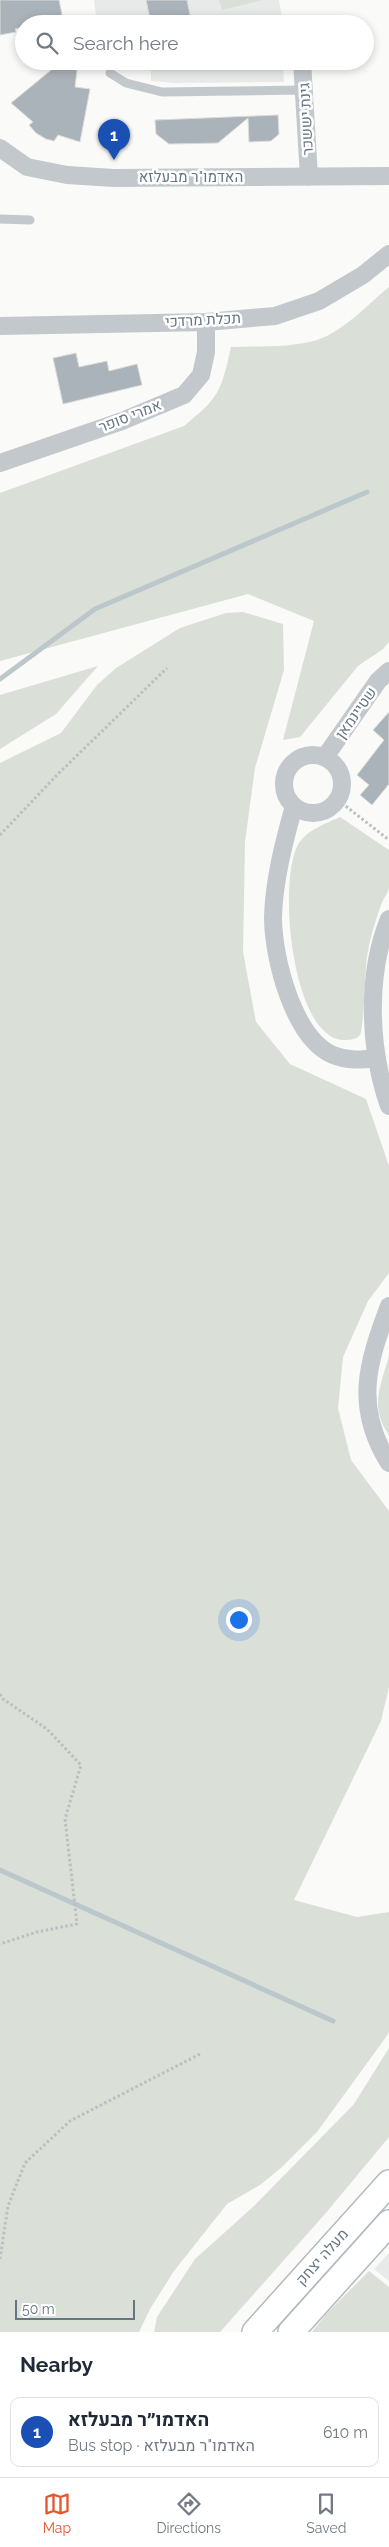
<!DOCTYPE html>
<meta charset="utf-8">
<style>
:root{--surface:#fff;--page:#f2f2f3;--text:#1f2937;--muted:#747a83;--line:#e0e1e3;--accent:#e4572e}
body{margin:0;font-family:Raleway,Heebo,sans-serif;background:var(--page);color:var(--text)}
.scale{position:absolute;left:15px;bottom:12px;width:120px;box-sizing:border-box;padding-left:5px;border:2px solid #657683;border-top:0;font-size:14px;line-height:18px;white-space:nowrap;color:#657683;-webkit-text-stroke:4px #fff;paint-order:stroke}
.you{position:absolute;left:238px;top:1619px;width:18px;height:18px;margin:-12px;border:4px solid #fff;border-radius:50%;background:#1a73e8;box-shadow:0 0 0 8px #1a73e833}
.badge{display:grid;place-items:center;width:32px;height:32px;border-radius:50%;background:var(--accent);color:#fff;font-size:16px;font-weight:700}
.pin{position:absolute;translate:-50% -41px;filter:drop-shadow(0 1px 2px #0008)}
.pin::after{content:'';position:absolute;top:26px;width:18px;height:15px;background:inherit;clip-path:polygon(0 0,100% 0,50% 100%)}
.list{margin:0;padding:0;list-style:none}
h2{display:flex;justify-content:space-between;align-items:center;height:65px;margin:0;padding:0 20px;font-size:21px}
h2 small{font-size:16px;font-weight:400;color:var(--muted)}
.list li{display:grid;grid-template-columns:32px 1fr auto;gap:15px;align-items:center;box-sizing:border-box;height:70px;margin:0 10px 10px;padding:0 10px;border:1px solid var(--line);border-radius:10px}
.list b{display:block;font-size:19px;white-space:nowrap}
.list p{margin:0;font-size:16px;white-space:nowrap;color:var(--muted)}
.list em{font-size:16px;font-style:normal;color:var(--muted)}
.icon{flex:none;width:28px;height:28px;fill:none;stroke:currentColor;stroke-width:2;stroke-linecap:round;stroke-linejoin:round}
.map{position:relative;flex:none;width:389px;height:2332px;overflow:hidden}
.search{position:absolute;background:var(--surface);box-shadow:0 2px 8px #0003;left:15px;right:15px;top:15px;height:55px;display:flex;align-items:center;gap:12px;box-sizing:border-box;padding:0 18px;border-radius:28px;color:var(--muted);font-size:19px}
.sheet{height:145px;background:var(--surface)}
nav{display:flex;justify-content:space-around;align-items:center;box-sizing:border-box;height:70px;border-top:1px solid var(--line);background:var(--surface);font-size:14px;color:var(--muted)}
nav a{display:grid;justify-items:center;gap:2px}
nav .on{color:var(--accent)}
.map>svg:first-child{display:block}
.built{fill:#e8e9e9}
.green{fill:#dadfd7}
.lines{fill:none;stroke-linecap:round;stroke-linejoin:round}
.stream{stroke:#bbc7cb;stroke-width:5}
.building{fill:#aab3b9;stroke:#dcdcda}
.secondary-casing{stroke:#b3babf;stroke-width:28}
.path{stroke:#bbbfc2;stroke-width:3;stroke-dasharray:2.5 2.5;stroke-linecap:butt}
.lane{stroke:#c3c8cc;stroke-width:9}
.street{stroke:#c3c8cc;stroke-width:18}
.secondary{stroke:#fff;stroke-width:25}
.labels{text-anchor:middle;stroke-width:5;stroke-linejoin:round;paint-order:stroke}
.street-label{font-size:15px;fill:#657683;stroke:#fff}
</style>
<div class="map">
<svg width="389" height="2332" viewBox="0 0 389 2332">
<rect width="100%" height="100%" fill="#fafaf8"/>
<!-- built -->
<path class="built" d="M94,0H279L283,24H97Z
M125,61H283L284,82L174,83L151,81V71Z
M389,2253V2281L374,2269Z"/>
<!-- green -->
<path class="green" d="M219,0H262L222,10Z
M389,287V642L383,649L358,666L300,737L283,740L314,621L248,594L0,661V493L184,426C220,397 221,391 231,347C259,346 290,348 317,340C344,331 367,305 389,287Z
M243,612L283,624L284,670L255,768L245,842L243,952L256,1022L290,1064L366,1099L389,1166V1273L368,1301L343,1357L338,1408L351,1460L389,1511V1687L381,1721L294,1900L357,1917L389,1912V2032L386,2037L317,2132L281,2168L260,2185L227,2204L174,2271L150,2309L139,2332H0V763L61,733L97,685L116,668L180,628L226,613Z
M98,666L56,714L0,749V695Z
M340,817L389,850C389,861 389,876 389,888C388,893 383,899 381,905C375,922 370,938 367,956C365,970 364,1028 360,1035C356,1040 348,1040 342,1040C291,1035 277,878 299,843C308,829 326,824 340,817Z
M389,1355V1435C369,1406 381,1386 389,1355Z
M389,2048V2137L325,2214L220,2332H154L157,2317L195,2259L254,2206L354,2104Z
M369,2271L389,2287V2332H312L327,2313Z"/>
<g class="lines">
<!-- stream -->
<path class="stream" d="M0,679L95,609L367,492
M0,1870L333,2021"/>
</g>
<!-- building -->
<path class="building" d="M0,0H59L63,19L40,24H24V27L15,29L16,32L0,35Z
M146,0H187L192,24H151Z
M56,66L77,70L75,87L90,89L80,142L58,135L54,141L46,139L36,133L29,125L33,122L11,103Z
M278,115L279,134L271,141L249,142L248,118L218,143L169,144L156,134L155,120Z
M76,353L79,367L107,361L109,371L137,364L142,385L63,404L53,358Z
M389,712V784L372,805L360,795L369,785L357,775L384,740L373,730Z"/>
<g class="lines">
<!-- secondary casing -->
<g class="secondary-casing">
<path id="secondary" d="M255,2332L389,2183
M291,2332L389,2223"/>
</g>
<!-- path -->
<path class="path" d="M338,800L389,840
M0,835L58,774L167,668
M0,1694L3,1699L47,1729L81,1765L65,1819L77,1924L37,1932L0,1944
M0,2259L8,2206L25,2163L70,2121L200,2054"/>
<!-- lane -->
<path class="lane" d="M110,73L126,83L162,92L304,90
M0,219L30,220"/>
<!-- street -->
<path class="street" d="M302,61L309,177
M0,148L27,167L67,175L114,178L389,176
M0,326L206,322L275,316L319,301L363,275L389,254
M0,463L122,421L184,395L201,375L206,352V322
M284 784a29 29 0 1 1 58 0a29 29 0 1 1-58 0Z
M325,757L378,681L389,671
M294,806C284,842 274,880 273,917C273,957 293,1038 333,1055C348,1061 361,1060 377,1058
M389,919C366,975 369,1049 389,1106
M389,1306C367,1364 354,1407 389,1463"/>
<!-- secondary -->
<use href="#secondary" class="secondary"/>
</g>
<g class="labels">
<!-- street labels -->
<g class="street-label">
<text transform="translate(306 119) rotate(-93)" y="5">גינת יששכר</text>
<text x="191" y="182">האדמו"ר מבעלזא</text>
<text transform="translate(203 320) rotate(-3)" y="5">תכלת מרדכי</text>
<text transform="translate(130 416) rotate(-21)" y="5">אמרי סופר</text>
<text transform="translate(356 713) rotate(-55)" y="5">שטיינמאן</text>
<text transform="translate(322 2257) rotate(-48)" y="5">מעלה יצחק</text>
</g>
</g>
</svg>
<div class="scale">50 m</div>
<div class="you"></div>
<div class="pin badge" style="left:114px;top:160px;background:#1a4fb4">1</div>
<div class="search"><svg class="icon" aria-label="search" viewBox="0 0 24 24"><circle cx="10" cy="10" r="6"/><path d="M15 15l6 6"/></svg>Search here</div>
</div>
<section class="sheet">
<h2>Nearby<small></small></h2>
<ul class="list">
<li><span class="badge" style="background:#1a4fb4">1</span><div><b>האדמו״ר מבעלזא</b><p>Bus stop · האדמו&quot;ר מבעלזא</p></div><em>610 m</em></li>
</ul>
</section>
<nav>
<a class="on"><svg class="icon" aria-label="map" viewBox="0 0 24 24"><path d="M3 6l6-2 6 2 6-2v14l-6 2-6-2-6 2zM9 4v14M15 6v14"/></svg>Map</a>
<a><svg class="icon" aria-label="directions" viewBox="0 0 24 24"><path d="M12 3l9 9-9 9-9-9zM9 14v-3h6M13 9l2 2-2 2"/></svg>Directions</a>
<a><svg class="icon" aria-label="saved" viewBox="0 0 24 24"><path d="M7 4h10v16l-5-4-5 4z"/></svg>Saved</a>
</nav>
